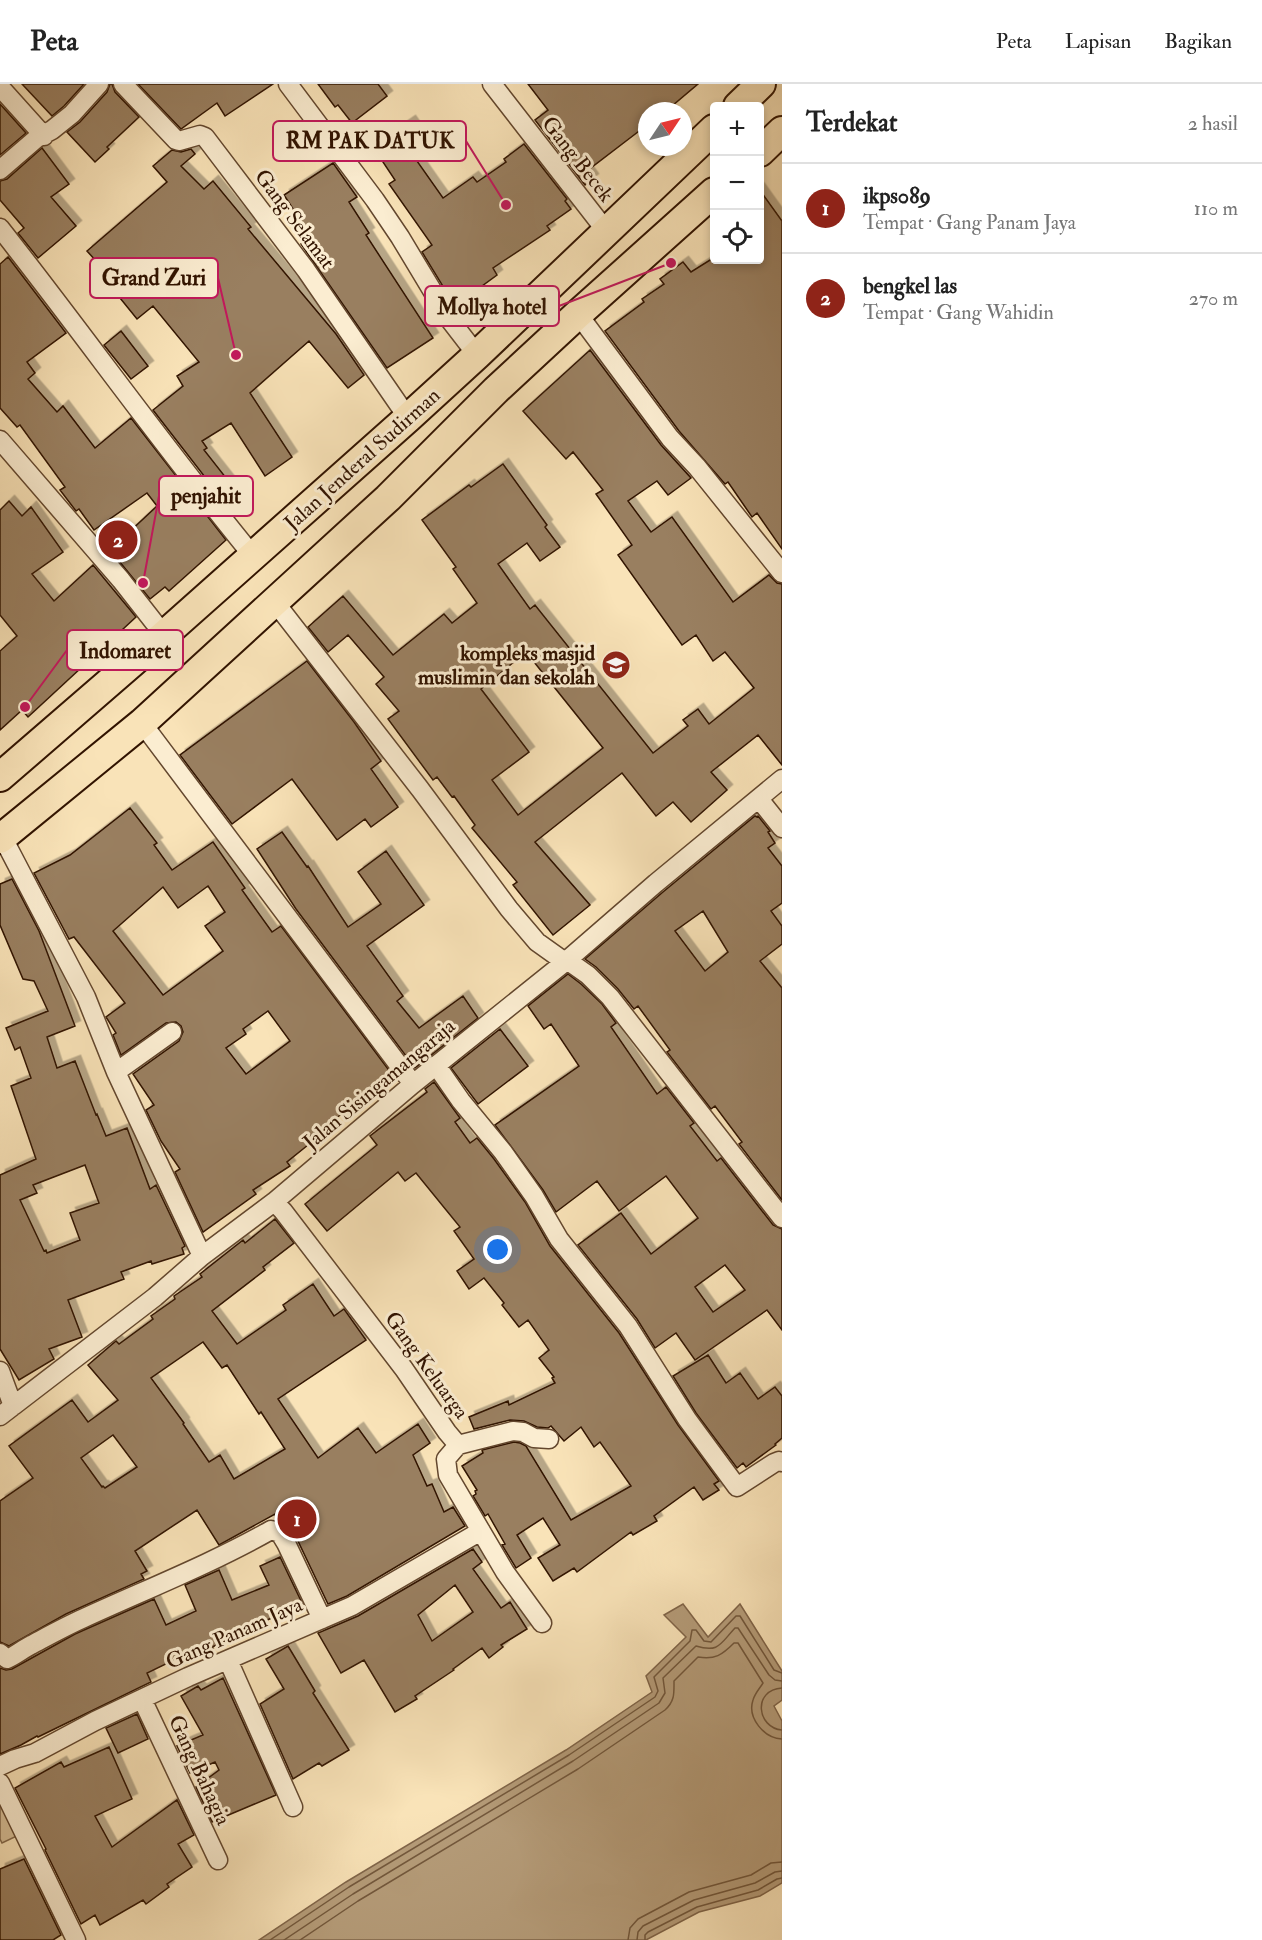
<!DOCTYPE html>
<html lang="id">
<meta charset="utf-8">
<style>
:root{--surface:#fff;--page:#f6f6f6;--text:#222;--muted:#767676;--line:#e0e0e0;--accent:#8f2418}
body{margin:0;font-family:"IM FELL Double Pica",serif;background:var(--page);color:var(--text)}
.controls{position:absolute;right:18px;top:18px;display:grid;overflow:hidden;border-radius:6px;box-shadow:0 3px 9px #0003}
.controls button{width:54px;height:54px;display:grid;place-items:center;padding:0;border:0;border-bottom:2px solid var(--line);background:var(--surface);color:var(--text);font:30px sans-serif}
.compass{position:absolute;left:638px;top:18px;width:54px;height:54px;border-radius:50%;background:var(--surface);box-shadow:0 3px 9px #0003;rotate:55deg}
.you{position:absolute;left:498px;top:1166px;width:21px;height:21px;margin:-15px;border:4px solid #fff;border-radius:50%;background:#1a73e8;box-shadow:0 0 0 9px #1a73e833}
.badge{display:grid;place-items:center;width:39px;height:39px;border-radius:50%;background:var(--accent);color:#fff;font-size:20px;font-weight:700}
.pin{position:absolute;translate:-50% -50%;border:3px solid #fff;box-shadow:0 2px 6px #0006}
.list{margin:0;padding:0;list-style:none}
h2{display:flex;justify-content:space-between;align-items:center;height:78px;margin:0;padding:0 24px;font-size:26px}
h2 small{font-size:20px;font-weight:400;color:var(--muted)}
.list li{display:grid;grid-template-columns:39px 1fr auto;gap:18px;align-items:center;box-sizing:border-box;height:90px;padding:0 24px;border-top:2px solid var(--line)}
.list b{display:block;font-size:22px;white-space:nowrap}
.list p{margin:0;font-size:20px;white-space:nowrap;color:var(--muted)}
.list em{font-size:20px;font-style:normal;color:var(--muted)}
.icon{flex:none;width:33px;height:33px;fill:none;stroke:currentColor;stroke-width:2;stroke-linecap:round;stroke-linejoin:round}
.map{position:relative;flex:none;width:782px;height:1856px;overflow:hidden}
header{display:flex;align-items:center;gap:36px;box-sizing:border-box;height:84px;padding:0 30px;background:var(--surface);border-bottom:2px solid var(--line)}
header strong{font-size:28px}
nav{display:flex;gap:33px;margin-inline-start:auto;font-size:21px}
main{display:flex}
aside{flex:1;background:var(--surface)}
.map>svg:first-child{display:block}
.green{fill:#d7c099;stroke:#846a4c;stroke-width:1.5}
.water{fill:#b59c79;stroke:#806549;stroke-width:1.5}
.lines{fill:none;stroke-linecap:round;stroke-linejoin:round}
.shore{stroke:#73583c;stroke-width:1.5}
.building{fill:#997f60;stroke:#311300;stroke-width:1.5;fill-rule:evenodd;filter:url(#shadow)}
.minor-casing{stroke:#63472e;stroke-width:21}
.primary-casing{stroke:#311300;stroke-width:32}
.minor{stroke:#fbedd1;stroke-width:18}
.primary{stroke:#f9e3b8;stroke-width:28}
.labels{text-anchor:middle;stroke-width:6;stroke-linejoin:round;paint-order:stroke}
.street-label{font-size:21px;fill:#311300;stroke:#fbedd1}
.poi-label{font-size:21px;font-weight:bold;fill:#311300;stroke:#fbedd1;text-anchor:end}
.leader{fill:none;stroke:#c2185b;stroke-width:2}
.callout-dot{fill:#c2185b;stroke:#fbedd1;stroke-width:2}
.callout{fill:#fbedd1;stroke:#c2185b;stroke-width:2}
.callout-label{font-size:22px;text-anchor:middle;font-weight:bold;fill:#311300}
</style>
<header>
<strong>Peta</strong>
<nav><a>Peta</a><a>Lapisan</a><a>Bagikan</a></nav>
</header>
<main>
<div class="map">
<svg width="782" height="1856" viewBox="0 0 782 1856">
<defs>
<filter id="shadow"><feDropShadow dx="5.5" dy="-5.5" stdDeviation="0" flood-color="#0004"/></filter>
</defs>
<rect width="100%" height="100%" fill="#f9e3b8"/>
<filter id="stains"><feTurbulence type="fractalNoise" baseFrequency=".00333" numOctaves="4"/><feColorMatrix values="0 0 0 0 .2 0 0 0 0 .09 0 0 0 0 .02 0 0 0 .5 -.17"/></filter>
<radialGradient id="worn" r=".72"><stop offset=".6" stop-color="#630" stop-opacity="0"/><stop offset="1" stop-color="#630" stop-opacity=".3"/></radialGradient>
<!-- green -->
<path class="green" d="M0,1711L19,1751L2,1759L0,1755Z"/>
<!-- water -->
<path class="water" d="M683,1520L708,1553L740,1520L782,1587V1616L774,1622L782,1637V1799L760,1812L699,1828L646,1856H259L346,1798L566,1666L652,1608L646,1592L686,1553L664,1531Z"/>
<g class="lines">
<!-- shore -->
<path class="shore" d="M782,1604C752,1606 757,1644 782,1646
M270,1856L349,1803L569,1671L655,1613L658,1607L654,1593L690,1557L692,1546H696L704,1557L711,1558L736,1532H740L774,1586L782,1589
M284,1856L353,1810L573,1677L659,1619L665,1609L663,1594L696,1562C719,1569 720,1560 735,1544H738L769,1591L775,1596L782,1597
M300,1856L358,1817L578,1685L665,1626C675,1617 674,1609 674,1597L698,1573C715,1576 722,1571 734,1559H738L763,1599C760,1604 755,1609 753,1616C747,1634 764,1654 782,1655
M628,1856L630,1844L638,1835L689,1808L751,1791L771,1779L782,1778
M637,1856L638,1848L643,1842L694,1816L755,1799L775,1788L782,1787
M645,1856V1851L648,1848L697,1823L758,1806L777,1795L782,1794"/>
</g>
<!-- building -->
<path class="building" d="M22,0H84L64,22L52,32Z
M110,0H112L115,8L139,33L107,63L109,65L95,78L67,48L80,38L107,8Z
M138,0H273L225,32L217,19L181,45Z
M318,0H378L387,12L352,39L338,21L335,23Z
M528,0H698L666,27H647V41L587,87L593,95L585,101L535,36L548,26Z
M0,20L26,49L0,71Z
M410,37L426,60L412,70L443,114L473,93L477,98L506,78L504,75L524,60L567,115L565,117L571,125L547,142L550,146L493,184L497,191L478,205L481,211L458,227L422,168L432,161L389,100L395,96L375,66L399,50L397,46Z
M42,64L69,100L51,113L76,142L38,174L18,149L24,144L0,116V97L7,95Z
M191,65L195,70L181,82L204,105L213,97L251,143L248,145L336,250L364,291L348,304L309,257L250,309L292,373L265,392L231,339L202,357L207,364L204,366L245,418L232,428L153,326L183,302L177,292L199,278L153,222L137,235L103,193L107,189L87,167L167,98L153,82L172,66L181,68Z
M333,79L357,113L349,118L369,149L366,151L433,254L387,284L301,160L311,153L284,111Z
M759,105L782,137V465L757,429L752,433L728,398L725,400L679,347L605,247L644,218L642,215L664,200L660,195L683,178L691,188L710,176H759Z
M8,173L66,249L27,278L35,289L28,295L57,328L63,322L95,364L131,334L226,456L169,507L165,503L150,515L110,466L157,422L147,409L94,446L79,425L76,427L60,406L65,403L20,341L17,343L0,324V180Z
M121,247L148,282L131,295L104,261Z
M590,266L661,361L691,394L668,411L657,397L628,417L651,448L672,433L733,518L769,491L777,499L782,500V681L758,651L711,688L727,706L691,738L673,718L656,732L622,689L535,758L590,821L553,851L513,801L517,798L472,744L475,741L454,712L452,713L437,693L433,696L388,635L399,627L376,600L384,593L348,551L328,568L308,543L343,512L393,571L444,530L452,539L477,519L453,485L456,483L422,436L469,401L471,403L503,380L547,441L545,443L560,463L540,477L527,459L498,480L530,525L535,521L653,669L688,642L683,636L698,625L709,640L754,604L725,568L713,577L696,551L682,561L618,471L632,461L596,410L603,406L573,368L566,375L523,327ZM526,568L603,664L518,731L492,696L529,668L481,605Z
M9,417L22,432L31,423L63,468L32,490L54,517L93,481L136,533L28,633L22,626L0,646V567L17,552L0,531V426Z
M307,577L354,638L381,677L371,685L398,723L371,743L365,735L337,756L292,695L232,740L180,671Z
M130,724L157,759L154,761L172,786L213,758L245,804L242,806L272,848L281,842L391,989L365,1007L369,1012L357,1022L355,1021L304,1056L308,1061L287,1078L290,1082L253,1106L256,1110L203,1148L175,1088L180,1085L161,1057L146,1026L154,1021L133,990L179,957L183,948L181,942L176,938L166,939L121,971L113,951L116,949L106,933L125,919L74,853L69,855L34,789L70,771ZM208,802L225,828L205,842L223,867L163,911L113,847L163,803L178,824ZM268,927L290,957L246,990L226,964L246,950L243,945Z
M755,732L757,733L758,732L770,747L768,748L775,759L768,764L782,782V819L771,827L782,842V860L760,877L782,904V1116L739,1060L742,1058L715,1022L711,1025L667,968L670,966L638,922L634,925L618,905L596,883L585,875L663,808ZM703,827L728,868L705,887L675,847Z
M282,748L307,783L308,782L348,843L381,820L358,788L386,767L424,821L367,862L403,912L397,917L419,944L463,912L478,934L415,984L296,825L257,765Z
M12,795L39,847L75,942L47,953L57,984L75,977L96,1031L97,1030L106,1052L127,1044L150,1105L156,1101L185,1162L182,1164L184,1170L152,1180L151,1177L121,1188L124,1195L68,1216L82,1253L49,1265L54,1275L19,1296L0,1265V1091L36,1075L11,1002L31,994L20,963L15,966L6,944L48,927L34,897L23,895L0,841V800ZM85,1081L99,1119L70,1129L80,1156L47,1169L46,1166L44,1167L20,1116L37,1109L33,1101Z
M568,890L581,900L602,920L616,939L611,943L657,1010L666,1003L694,1039L690,1042L717,1077L721,1074L773,1141L782,1145V1246L767,1226L695,1276L676,1249L655,1264L637,1235L578,1161L621,1129L651,1170L698,1134L666,1092L619,1127L597,1097L556,1128L543,1106L495,1041L579,982L551,940L544,945L528,922ZM725,1181L745,1206L713,1228L695,1203Z
M500,945L528,982L478,1020L451,984Z
M434,998L460,1034L455,1038L470,1059L477,1054L494,1075L525,1118L550,1162L619,1249L678,1341L719,1397L714,1400L719,1406L703,1416L694,1403L654,1432L657,1437L633,1451L631,1448L577,1488L574,1484L553,1497L538,1474L560,1461L543,1434L517,1451L531,1474L516,1484L502,1461L505,1460L488,1430L485,1432L473,1412L476,1410L475,1407L477,1406L462,1382L483,1369L482,1366L514,1358L520,1359L526,1362L571,1436L631,1402L600,1358L594,1363L581,1343L564,1357L551,1342L548,1344L537,1343L524,1337L510,1336L474,1345L469,1333L508,1317L509,1321L555,1299L552,1294L554,1293L539,1274L549,1266L528,1236L519,1243L502,1221L504,1219L484,1194L469,1205L457,1187L474,1175L454,1147L460,1143L416,1089L405,1097L398,1088L327,1147L305,1120L377,1061L370,1052L427,1008L425,1005Z
M275,1135L294,1159L263,1183L265,1186L212,1227L237,1260L286,1226L283,1221L313,1200L334,1232L344,1225L366,1256L278,1315L318,1374L358,1344L376,1369L418,1340L430,1359L413,1371L427,1402L432,1400L444,1428L453,1423L465,1442L347,1512L328,1520L296,1453L289,1443L278,1437L275,1430L219,1461L197,1426L135,1467L147,1487L141,1490L144,1495L66,1530L9,1562L0,1558V1417L33,1394L9,1362L72,1316L88,1338L118,1316L88,1281L116,1257L119,1260L153,1235L151,1232L175,1215L174,1212L202,1193L200,1190L243,1156L245,1159ZM203,1258L222,1284L227,1281L259,1330L261,1328L285,1365L234,1395L220,1371L209,1378L183,1340L184,1339L151,1294ZM113,1351L137,1383L105,1404L103,1402L102,1403L81,1374Z
M708,1271L726,1299L740,1289L758,1315L775,1303L782,1312V1354L775,1360L776,1361L746,1383L743,1379L737,1384L696,1329L673,1292Z
M473,1465L482,1478L473,1485L501,1524L510,1518L527,1545L501,1561L503,1563L489,1574L482,1564L453,1585L454,1586L415,1612L417,1615L395,1628L364,1576L341,1589L318,1549L358,1532ZM455,1501L473,1528L432,1557L418,1531Z
M280,1473L303,1521L243,1546L244,1549L212,1563L213,1564L184,1578L182,1572L147,1589L151,1598L38,1653L37,1652L21,1661L0,1670V1584L6,1586L12,1585L75,1550L154,1515L166,1541L196,1527L185,1501L219,1486L232,1516L269,1501L260,1482Z
M288,1562L315,1607L313,1609L349,1666L322,1682L319,1679L293,1695L260,1620L284,1605L266,1575Z
M223,1594L276,1711L212,1738L196,1703L219,1686L215,1678L190,1689L177,1662L203,1651L181,1612L198,1602L201,1606Z
M137,1630L148,1655L118,1669L106,1644Z
M109,1663L132,1715L95,1732L112,1763L177,1716L194,1751L178,1760L192,1783L167,1800L169,1803L146,1820L143,1816L100,1841L95,1831L81,1840L45,1766L46,1765L15,1704L61,1678L64,1683Z
M24,1775L61,1851L53,1856H0V1785Z"/>
<g class="lines">
<!-- minor casing -->
<g class="minor-casing">
<path id="minor" d="M123,0L176,56L179,57L200,51L205,53L306,186L408,334
M288,0L375,116L400,153L450,236L477,271
M492,0L607,148
M0,3L44,52
M0,86L37,54L52,46L72,30L99,0
M0,144C85,252 165,365 253,472
M578,230L670,354L697,383L782,489
M0,356L121,496L164,551
M274,517L420,705L509,825L537,858L565,878L571,879L588,891L610,913L782,1134
M142,639L413,1000
M759,715L782,744
M3,754L86,913L116,988L202,1172
M436,981L461,1017L503,1068L534,1112L559,1155L628,1242L687,1335L737,1403L774,1379L779,1377L782,1378
M116,988L172,948
M274,1118L283,1127L404,1285L447,1348L458,1361L446,1375L448,1391L505,1488L542,1539
M0,1287L13,1322
M0,1332L155,1213L202,1172L274,1118L413,1000L565,878L656,799L782,695
M458,1361L513,1347L523,1348L534,1354L549,1355
M0,1569L7,1575C16,1571 23,1565 31,1561C48,1552 66,1542 84,1534C147,1505 211,1480 271,1446L280,1449L286,1459L322,1535
M228,1576L293,1723
M142,1615L218,1776
M0,1682L15,1675L35,1669L95,1637L188,1593L352,1522L481,1447
M0,1699L76,1856"/>
</g>
<!-- primary casing -->
<g class="primary-casing">
<path id="primary" d="M738,22L761,0
M760,68L782,47
M0,693L164,551L408,334L477,271L714,45
M0,755L142,639L388,414L496,306L578,230L714,108"/>
</g>
<!-- minor -->
<use href="#minor" class="minor"/>
<!-- primary -->
<use href="#primary" class="primary"/>
</g>
<!-- icons -->
<defs>
<g id="school-disc" transform="scale(1.5)"><circle r="9.5" fill="#8f2418" stroke="#fbedd1"/><path d="M0-5L7-2L0 1L-7-2ZM-4 1L0 2.5L4 1V4Q0 6-4 4Z" fill="#fff"/></g>
</defs>
<g fill-rule="evenodd">
<use href="#school-disc" x="616" y="581"/>
</g>
<g class="labels">
<!-- street labels -->
<g class="street-label">
<text transform="translate(578 75) rotate(52)" y="7">Gang Becek</text>
<text transform="translate(295 135) rotate(53)" y="7">Gang Selamat</text>
<text transform="translate(362 375) rotate(-42)" y="7">Jalan Jenderal Sudirman</text>
<text transform="translate(379 1000) rotate(-40)" y="7">Jalan Sisingamangaraja</text>
<text transform="translate(427 1281) rotate(54)" y="7">Gang Keluarga</text>
<text transform="translate(234 1549) rotate(-24)" y="7">Gang Panam Jaya</text>
<text transform="translate(200 1686) rotate(65)" y="7">Gang Bahagia</text>
</g>
<!-- poi labels -->
<g class="poi-label">
<text x="595" y="576">kompleks masjid<tspan x="595" dy="24">muslimin dan sekolah</tspan></text>
</g>
</g>
<!-- callouts -->
<path class="leader" d="M506 121L466 57M236 271L218 194M671 179L559 222M143 499L159 412M25 623L67 566"/>
<g class="callout-dot">
<circle cx="506" cy="121" r="6"/>
<circle cx="236" cy="271" r="6"/>
<circle cx="671" cy="179" r="6"/>
<circle cx="143" cy="499" r="6"/>
<circle cx="25" cy="623" r="6"/>
</g>
<g class="callout">
<rect x="273" y="37" width="193" height="40" rx="6"/>
<rect x="90" y="174" width="128" height="40" rx="6"/>
<rect x="425" y="202" width="134" height="40" rx="6"/>
<rect x="159" y="392" width="94" height="40" rx="6"/>
<rect x="67" y="546" width="116" height="40" rx="6"/>
</g>
<g class="callout-label">
<text x="370" y="64">RM PAK DATUK</text>
<text x="154" y="201">Grand Zuri</text>
<text x="492" y="230">Mollya hotel</text>
<text x="206" y="419">penjahit</text>
<text x="125" y="574">Indomaret</text>
</g>
<rect width="100%" height="100%" filter="url(#stains)"/>
<rect width="100%" height="100%" fill="url(#worn)"/>
</svg>
<div class="controls">
<button>+</button>
<button>−</button>
<button><svg class="icon" aria-label="locate" viewBox="0 0 24 24"><circle cx="12" cy="12" r="6"/><path d="M12 2v4M12 18v4M2 12h4M18 12h4"/></svg></button>
</div>
<svg class="compass" viewBox="-18 -18 36 36"><path d="M0-13l5 13h-10z" fill="#e53935"/><path d="M0 13l5-13h-10z" fill="#767676"/></svg>
<div class="you"></div>
<div class="pin badge" style="left:297px;top:1435px">1</div>
<div class="pin badge" style="left:118px;top:456px">2</div>
</div>
<aside>
<h2>Terdekat<small>2 hasil</small></h2>
<ul class="list">
<li><span class="badge">1</span><div><b>ikps089</b><p>Tempat · Gang Panam Jaya</p></div><em>110 m</em></li>
<li><span class="badge">2</span><div><b>bengkel las</b><p>Tempat · Gang Wahidin</p></div><em>270 m</em></li>
</ul>
</aside>
</main>
